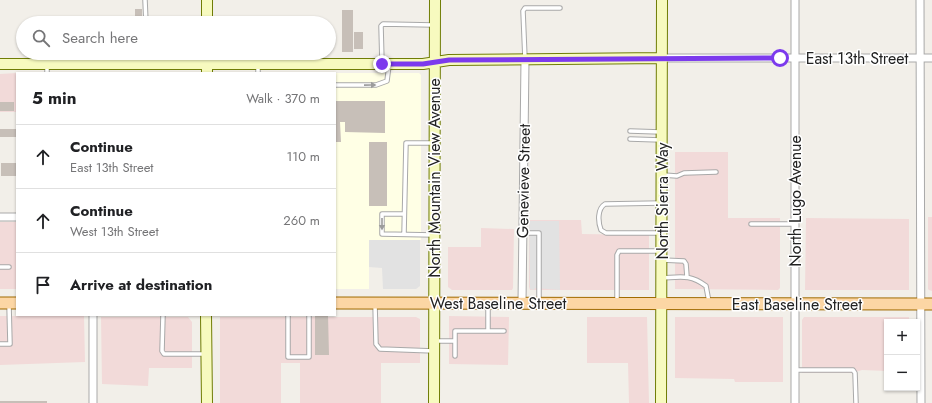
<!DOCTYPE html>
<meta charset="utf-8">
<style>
:root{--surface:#fff;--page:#f2f2f2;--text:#202124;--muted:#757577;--line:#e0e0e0}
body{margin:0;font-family:Jost,sans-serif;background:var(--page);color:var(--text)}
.controls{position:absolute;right:12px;bottom:12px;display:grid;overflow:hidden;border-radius:0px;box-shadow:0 1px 3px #0004}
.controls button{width:36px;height:36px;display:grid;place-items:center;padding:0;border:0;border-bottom:1px solid var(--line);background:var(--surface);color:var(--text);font:20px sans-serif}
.stop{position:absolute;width:12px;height:12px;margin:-9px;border:3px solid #7c3aed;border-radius:50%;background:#fff}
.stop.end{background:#7c3aed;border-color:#fff;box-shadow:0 1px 4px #0008}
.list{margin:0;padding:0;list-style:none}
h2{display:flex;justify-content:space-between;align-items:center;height:52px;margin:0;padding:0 16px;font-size:17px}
h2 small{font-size:13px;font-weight:400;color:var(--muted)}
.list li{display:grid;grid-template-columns:26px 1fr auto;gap:12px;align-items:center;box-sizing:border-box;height:64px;padding:0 16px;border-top:1px solid var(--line)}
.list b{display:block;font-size:15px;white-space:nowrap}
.list p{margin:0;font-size:13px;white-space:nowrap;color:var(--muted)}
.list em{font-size:13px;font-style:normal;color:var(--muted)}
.icon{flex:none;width:22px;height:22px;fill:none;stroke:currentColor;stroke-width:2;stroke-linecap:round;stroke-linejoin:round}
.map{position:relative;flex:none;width:932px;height:403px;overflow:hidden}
.search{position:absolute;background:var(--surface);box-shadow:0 1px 3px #0004;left:16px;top:16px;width:320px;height:44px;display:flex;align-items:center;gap:10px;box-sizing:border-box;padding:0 14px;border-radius:22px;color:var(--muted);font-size:15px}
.panel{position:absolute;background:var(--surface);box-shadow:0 1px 3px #0004;left:16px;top:72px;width:320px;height:244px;border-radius:0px}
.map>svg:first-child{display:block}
.commercial{fill:#f2dad9}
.education{fill:#ffffe5}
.parking{fill:#e2e2e2}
.building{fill:#c7bfb8}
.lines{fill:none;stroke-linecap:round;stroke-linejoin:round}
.lane-casing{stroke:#a9a9a9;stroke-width:5.5}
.street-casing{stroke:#a9a9a9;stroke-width:9}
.secondary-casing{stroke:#707d05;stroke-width:12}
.primary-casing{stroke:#a06b00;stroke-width:13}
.lane{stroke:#fff;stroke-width:3.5}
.street{stroke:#fff;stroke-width:7}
.secondary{stroke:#f7fabf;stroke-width:10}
.primary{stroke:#fcd6a4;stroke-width:11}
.oneway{fill:#9c9c9c}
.route{stroke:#7c3aed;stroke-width:5}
.labels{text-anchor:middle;stroke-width:3;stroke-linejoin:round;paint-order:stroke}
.street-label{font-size:16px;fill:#222;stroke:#fff}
</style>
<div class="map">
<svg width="932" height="403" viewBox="0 0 932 403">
<rect width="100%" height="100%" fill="#f2efe9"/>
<!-- commercial -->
<path class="commercial" d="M17,73V112H0V74Z
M675,152H728V218H780V288L778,290L675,289Z
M928,217H932V291L929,290L928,289Z
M806,218L909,219V290H805Z
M529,220H581L582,234L649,235V290H530L529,287Z
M0,222H17V289H0Z
M481,228L514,229L513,288L512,290H452L448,287V247H481Z
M0,316H84L85,362L0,365Z
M449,316L509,317L508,365L449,364Z
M101,317H188L192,322V368H149L148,386L102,384Z
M220,317H416L420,319V363H381V403H300V363H281V403H220Z
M587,317H647L649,403H629L628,363H587Z
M675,317H783V382H735L734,379L675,378Z
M804,317H909V322H887V371L862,370L852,373H802V320Z"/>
<!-- education -->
<path class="education" d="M335,73H419L421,75V240H369V289H335Z"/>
<!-- parking -->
<path class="parking" d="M529,221H559L560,290L535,288L534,290L530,289Z
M369,240H420V286L416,289H383L382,268L369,267Z"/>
<!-- building -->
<path class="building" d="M135,9H142V23H135Z
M342,10H353V52H342Z
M354,32H363V49H354Z
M335,101H385V133L345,132V122H340L341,142H335Z
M0,102H14V111H0Z
M0,129H17V137H0Z
M369,142H387V206H369Z
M1,163H17V176H1Z
M328,315L329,355H315V316Z
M0,401H47V403H0Z"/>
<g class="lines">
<!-- lane casing -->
<g class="lane-casing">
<path id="lane" d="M145,0L146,23
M146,53V64
M525,59L523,11L525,8H560
M382,63L381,26L383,24L433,25
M47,73V64
M258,73V65
M335,85H376L387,81L389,65
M630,131L661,132
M630,139L661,140
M663,175L677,176L684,173L716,172
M404,214H382V234L434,235
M751,224H795
M523,233H539V302
M659,233H606L601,230C598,222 597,209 605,204L661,203
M404,234L406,143H433
M662,260L684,261L686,264L687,277
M0,267H9
M662,278C681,277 690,274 706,286L709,302
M617,302V255L619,251H660
M375,304L376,344L380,349L434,351
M163,315L162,351L164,354H205
M288,315V357H309V315
M488,331V304
M436,341H455V331H504
M0,344H10L9,305
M455,356V341
M795,370H853L855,373L856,403"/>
</g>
<!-- street casing -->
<g class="street-casing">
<path id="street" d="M795,0V403
M920,0L921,403
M662,58H932
M0,217H17
M522,303L525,60
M93,315V403"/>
</g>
<!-- secondary casing -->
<g class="secondary-casing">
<path id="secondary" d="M207,0V23
M0,64H423L449,60L662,58
M207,73V53
M206,315L207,403
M434,403L435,0
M661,403L662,0"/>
</g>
<!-- primary casing -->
<g class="primary-casing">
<path id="primary" d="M0,303H17
M335,303L932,304"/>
</g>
<!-- lane -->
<use href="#lane" class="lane"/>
<!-- street -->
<use href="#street" class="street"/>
<!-- secondary -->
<use href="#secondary" class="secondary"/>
<!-- primary -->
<use href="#primary" class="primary"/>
</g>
<!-- one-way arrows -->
<defs><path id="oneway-solid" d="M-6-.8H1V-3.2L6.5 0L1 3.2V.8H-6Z"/></defs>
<g class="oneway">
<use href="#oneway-solid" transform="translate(370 85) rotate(-1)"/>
<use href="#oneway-solid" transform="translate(382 224) rotate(90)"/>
</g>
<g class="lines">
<!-- route -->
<path class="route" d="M382,64H423L449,60L780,58"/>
</g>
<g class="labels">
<!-- street labels -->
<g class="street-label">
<text x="857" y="64">East 13th Street</text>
<text transform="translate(434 178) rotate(-90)" y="6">North Mountain View Avenue</text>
<text transform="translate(523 181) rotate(-89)" y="6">Genevieve Street</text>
<text transform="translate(662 201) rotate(-90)" y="6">North Sierra Way</text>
<text transform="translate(795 201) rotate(-90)" y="6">North Lugo Avenue</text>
<text x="498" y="309">West Baseline Street</text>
<text x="797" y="310">East Baseline Street</text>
</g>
</g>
</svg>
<div class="controls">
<button>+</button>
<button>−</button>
</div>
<div class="stop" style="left:780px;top:58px"></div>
<div class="stop end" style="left:382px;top:64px"></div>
<div class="search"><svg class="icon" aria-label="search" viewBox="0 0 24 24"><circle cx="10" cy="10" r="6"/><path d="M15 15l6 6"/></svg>Search here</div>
<section class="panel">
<h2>5 min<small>Walk · 370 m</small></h2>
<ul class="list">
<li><svg class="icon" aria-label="ahead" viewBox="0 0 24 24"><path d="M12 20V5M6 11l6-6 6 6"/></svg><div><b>Continue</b><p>East 13th Street</p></div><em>110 m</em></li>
<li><svg class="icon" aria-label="ahead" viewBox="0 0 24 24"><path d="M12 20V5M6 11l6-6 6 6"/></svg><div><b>Continue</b><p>West 13th Street</p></div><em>260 m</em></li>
<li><svg class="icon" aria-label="arrive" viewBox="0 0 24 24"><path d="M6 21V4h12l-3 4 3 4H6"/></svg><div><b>Arrive at destination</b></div></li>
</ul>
</section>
</div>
